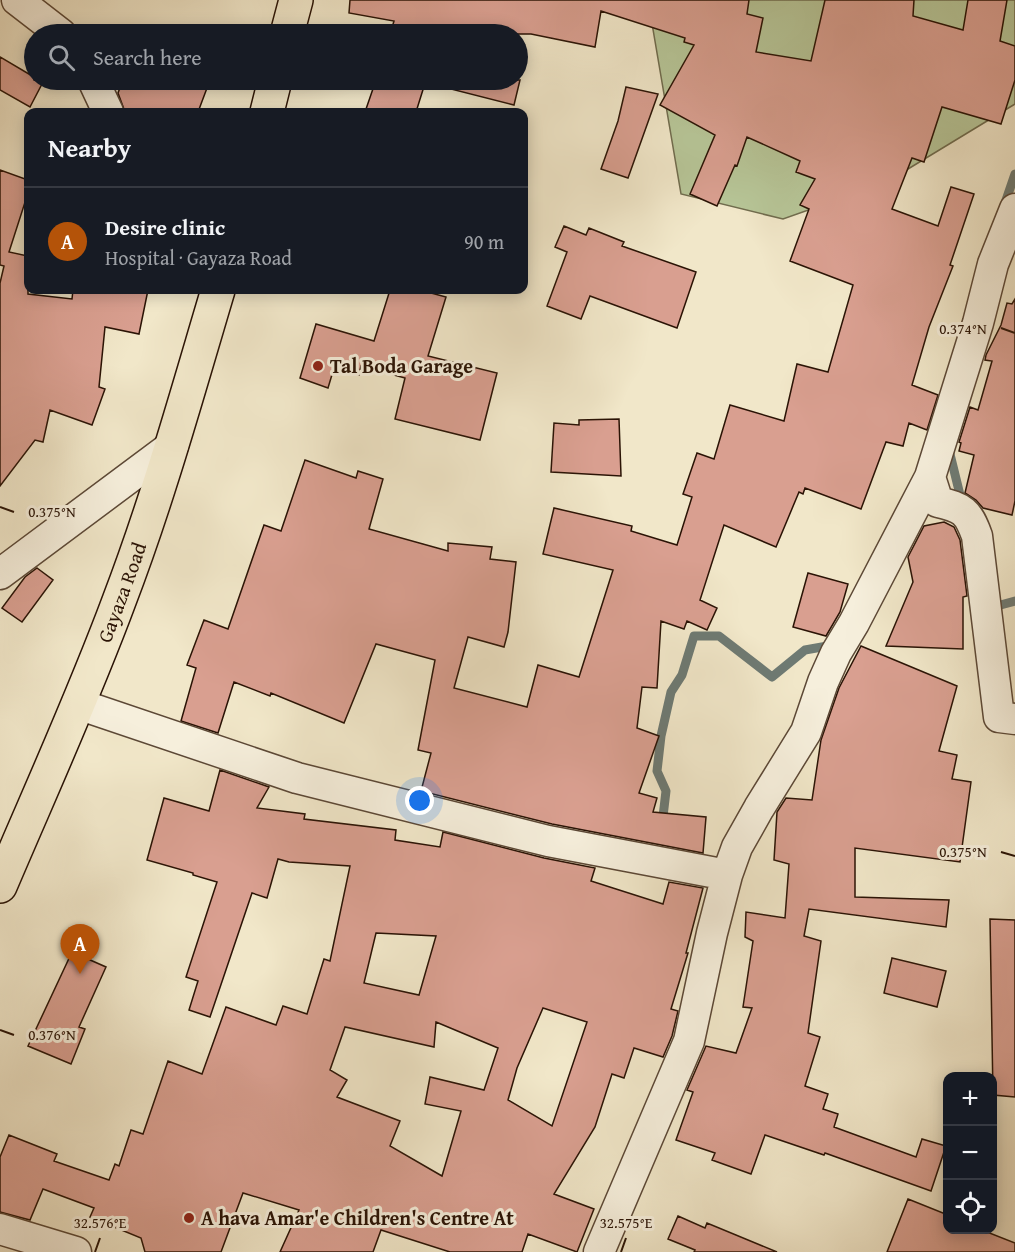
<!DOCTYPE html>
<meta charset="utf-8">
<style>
:root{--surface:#171b24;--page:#242831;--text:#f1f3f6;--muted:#9ea1a6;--line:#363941;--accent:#b45309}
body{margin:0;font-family:"Gentium Book Plus",serif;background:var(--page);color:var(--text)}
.controls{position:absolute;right:18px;bottom:18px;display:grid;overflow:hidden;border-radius:12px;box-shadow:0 3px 15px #0003}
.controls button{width:54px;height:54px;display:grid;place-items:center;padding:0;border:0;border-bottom:2px solid var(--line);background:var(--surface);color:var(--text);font:30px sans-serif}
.you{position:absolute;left:420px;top:801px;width:21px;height:21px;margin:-15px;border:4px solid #fff;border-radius:50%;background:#1a73e8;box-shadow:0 0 0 9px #1a73e833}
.badge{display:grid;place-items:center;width:39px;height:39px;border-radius:50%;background:var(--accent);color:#fff;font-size:20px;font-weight:700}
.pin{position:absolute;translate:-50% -50px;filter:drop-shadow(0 2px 3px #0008)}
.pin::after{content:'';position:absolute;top:32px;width:21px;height:18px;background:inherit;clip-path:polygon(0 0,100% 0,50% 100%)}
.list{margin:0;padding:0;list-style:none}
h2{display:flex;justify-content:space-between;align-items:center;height:78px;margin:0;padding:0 24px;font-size:26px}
h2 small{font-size:20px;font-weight:400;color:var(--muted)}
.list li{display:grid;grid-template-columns:39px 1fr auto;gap:18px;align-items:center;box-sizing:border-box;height:108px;padding:0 24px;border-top:2px solid var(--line)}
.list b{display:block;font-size:22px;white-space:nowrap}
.list p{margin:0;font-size:20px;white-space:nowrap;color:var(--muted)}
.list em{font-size:20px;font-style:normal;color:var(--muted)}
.icon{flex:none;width:33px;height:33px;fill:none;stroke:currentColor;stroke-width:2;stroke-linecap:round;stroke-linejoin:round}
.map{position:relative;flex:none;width:1015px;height:1252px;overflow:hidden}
.search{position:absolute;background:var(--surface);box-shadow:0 3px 15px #0003;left:24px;top:24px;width:504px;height:66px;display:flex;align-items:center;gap:15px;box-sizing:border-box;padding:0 21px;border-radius:33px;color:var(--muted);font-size:22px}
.panel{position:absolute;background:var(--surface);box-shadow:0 3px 15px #0003;left:24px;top:108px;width:504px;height:186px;border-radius:12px}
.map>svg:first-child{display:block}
.green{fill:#b7c698;stroke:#706c4e;stroke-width:1.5}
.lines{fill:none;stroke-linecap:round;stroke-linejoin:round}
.stream{stroke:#6e7a73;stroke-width:9}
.building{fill:#d99f90;stroke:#2a1305;stroke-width:1.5;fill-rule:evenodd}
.street-casing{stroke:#5c4836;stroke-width:33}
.primary-casing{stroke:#2a1305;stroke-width:36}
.street{stroke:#f6efdc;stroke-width:30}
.primary{stroke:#f1e7c9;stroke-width:33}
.ticks{fill:none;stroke:#2a1305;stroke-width:2}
.poi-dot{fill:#8f2418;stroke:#f6efdc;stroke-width:2}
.labels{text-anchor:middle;stroke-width:6;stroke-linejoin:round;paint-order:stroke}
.poi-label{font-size:20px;font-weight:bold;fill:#2a1305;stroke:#f6efdc;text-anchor:start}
.street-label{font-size:20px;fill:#2a1305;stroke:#f6efdc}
.ticks-label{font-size:15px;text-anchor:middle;fill:#2a1305;stroke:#f6efdc;stroke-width:6;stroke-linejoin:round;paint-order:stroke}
</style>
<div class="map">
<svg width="1015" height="1252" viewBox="0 0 1015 1252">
<rect width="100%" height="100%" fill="#f1e7c9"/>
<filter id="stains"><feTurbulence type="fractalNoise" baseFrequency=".00333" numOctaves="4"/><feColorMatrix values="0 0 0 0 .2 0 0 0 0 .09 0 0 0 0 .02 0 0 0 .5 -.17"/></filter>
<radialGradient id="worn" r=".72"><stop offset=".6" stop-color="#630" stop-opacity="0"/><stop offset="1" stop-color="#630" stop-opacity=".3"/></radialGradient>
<!-- green -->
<path class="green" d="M648,0H1015V104L885,183L783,219L681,194Z"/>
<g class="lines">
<!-- stream -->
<path class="stream" d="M1004,206L1015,174
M949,450L962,503
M993,607L1015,601
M662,825L666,791L657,771L661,736L671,692L682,675L694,636H719L772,677L805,650L833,645"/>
</g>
<!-- building -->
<path class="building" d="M350,0H749L747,14L763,18L756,52L811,61L825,0H914L913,16L963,30L968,0H1007L1000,41L1015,46V80L1001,124L942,107L924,162L912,158L892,209L938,226L951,187L974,194L950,265L953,266L929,327L912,385L938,395L927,430L909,423L903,446L886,442L861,509L805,488L803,494L799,492L776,547L724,525L700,600L717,608L707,630L687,621L684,629L661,621L657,688L642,687L637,728L659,736L639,793L657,798L653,812L706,817L703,853L552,824L421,791L431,753L418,750L435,660L376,644L344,723L271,693L270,696L234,682L218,733L181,721L196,668L187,665L204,620L228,629L264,525L281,531L305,460L356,478L358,471L383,479L369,529L448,551V543L492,547L490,559L516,562L508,632L504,647L468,637L454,688L527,707L538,665L579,677L613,570L543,554L554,508L632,526L631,531L677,545L692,497L683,494L697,453L714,459L730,405L784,421L797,364L828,372L853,285L790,261L809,209L800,205L815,179L796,172L800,161L747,137L737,166L735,165L717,206L690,194L715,135L660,105L694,45L684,42L685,38L601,11L595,47L531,34H390L394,21L349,13Z
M0,57L34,77V80L43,82L30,107L0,90Z
M123,80H210L198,112H125L118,93Z
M376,80H426L416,112H365Z
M448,80H520L514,105L447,88Z
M626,87L658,94L628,178L601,169L618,121Z
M0,170L28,180V193L9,252L28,256V294L72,299L73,290H148L139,334L105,327L99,387L105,389L92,425L50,410L43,442L35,440L0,486V283L4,266L0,265Z
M564,226L586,235L589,228L624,242L622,246L696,272L677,328L590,296L581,319L547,306L567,252L555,247Z
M390,290H420L446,297L428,356L497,373L480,440L395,419L405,378L361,366L359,375L334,368L328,388L300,378L316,324L374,341Z
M1015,299V501L1012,515L983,508L976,500L965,493L974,455L959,451L961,443L959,442L970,407L978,410L992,361L985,360L986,355L1001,325L1007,303L1012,304Z
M619,419L621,476L551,472L554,423L579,425V420Z
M944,522L954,527L960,540L967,596L963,597V649L886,646L913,582L908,557L924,526Z
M37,568L53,580L22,622L2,608L25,577Z
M808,573L848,584L840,612L826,636L793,627Z
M861,646L957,686L939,751L957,755L952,779L971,782L960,862L855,848V897L949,900L946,927L809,909L804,936L821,941L808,1033L820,1037L805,1086L828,1094L823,1109L838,1114L834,1127L916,1157L922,1139L946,1146L931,1191L825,1153L824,1155L765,1135L751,1174L712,1160L715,1153L676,1140L693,1092L687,1090L706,1046L736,1053L752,1008L743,1007L753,941L745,937L746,912L785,918L789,864L774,860L777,812L786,798L812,800L821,740L839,688Z
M220,770L269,787L257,808L305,814L304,819L396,830L395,840L440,847L443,832L544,858L595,868L591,881L663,904L669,882L703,888L686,953H688L671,1009L678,1011L672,1036L663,1057L634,1048L624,1078L612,1074L595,1127L554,1194L594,1209L577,1252L528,1234L522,1252H450L381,1230L373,1252H280L299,1210L243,1193L221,1252H145L141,1238L90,1217L94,1208L43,1189L30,1220L0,1212V1157L9,1135L57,1154L54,1161L109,1180L115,1164L119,1166L131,1130L143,1134L168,1061L202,1074L226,1007L276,1025L283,1006L307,1014L324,959L330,961L350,866L289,862L278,859L267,898L252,893L210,1017L189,1010L198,981L186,977L217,882L193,875V873L147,860L164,798L209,811ZM376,933L436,936L419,995L364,983ZM543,1008L587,1022L552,1126L508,1100L517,1068ZM436,1022L498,1048L484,1090L430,1077L425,1104L461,1111L442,1176L390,1146L400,1121L337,1097L347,1080L330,1070L345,1027L434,1047Z
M990,919L1015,920V1097L993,1095Z
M72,952L106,967L79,1027L85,1029L71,1064L28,1046Z
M892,958L946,971L937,1007L884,993Z
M908,1199L948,1215V1230H982L1015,1243V1252H887Z
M678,1216L705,1228L707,1223L777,1252H694L695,1250L668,1239Z"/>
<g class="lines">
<!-- street casing -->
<g class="street-casing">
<path id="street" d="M17,0L61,34
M93,80L108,112
M1015,209L993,264L978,323L930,477L938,502C963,508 968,511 977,536L999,717L1015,719
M0,574L173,445
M78,704L297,778L548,841L727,875
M0,1229L76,1252
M599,1252L689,1041L712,933L727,875L737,847L759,808L806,732L823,682L836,653L854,623L930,477"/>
</g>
<!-- primary casing -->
<g class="primary-casing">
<g id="primary">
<path d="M287,34L296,0"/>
<path d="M267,112L275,80"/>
<path id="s1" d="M0,886C40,792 83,698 119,601C158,499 187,394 218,290"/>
</g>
</g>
<!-- street -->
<use href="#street" class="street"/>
<!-- primary -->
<use href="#primary" class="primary"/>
</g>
<!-- ticks -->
<path class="ticks" d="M1001,328L1015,333M0,507L14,512M1001,852L1015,856M0,1030L14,1035M95,1252L100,1238M621,1252L626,1238"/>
<!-- markers -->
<g class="poi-dot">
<circle cx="318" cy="366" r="6"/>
<circle cx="189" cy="1218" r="6"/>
</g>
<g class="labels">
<!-- poi labels -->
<g class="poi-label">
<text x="330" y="373">Tal Boda Garage</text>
<text x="201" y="1225">A hava Amar'e Children's Centre At</text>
</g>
<!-- street labels -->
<g class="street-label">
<text dy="7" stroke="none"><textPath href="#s1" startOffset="318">Gayaza Road</textPath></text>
</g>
</g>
<g class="ticks-label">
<text x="963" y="334">0.374°N</text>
<text x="52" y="517">0.375°N</text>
<text x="963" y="857">0.375°N</text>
<text x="52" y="1040">0.376°N</text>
<text x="100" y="1228">32.576°E</text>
<text x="626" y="1228">32.575°E</text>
</g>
<rect width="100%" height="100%" filter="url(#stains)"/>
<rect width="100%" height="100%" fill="url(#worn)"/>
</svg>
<div class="controls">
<button>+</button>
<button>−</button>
<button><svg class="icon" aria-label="locate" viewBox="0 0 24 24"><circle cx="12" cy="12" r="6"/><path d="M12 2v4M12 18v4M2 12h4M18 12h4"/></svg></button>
</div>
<div class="you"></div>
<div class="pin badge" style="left:80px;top:974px">A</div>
<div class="search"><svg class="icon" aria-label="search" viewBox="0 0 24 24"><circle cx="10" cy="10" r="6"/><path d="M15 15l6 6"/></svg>Search here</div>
<section class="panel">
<h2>Nearby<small></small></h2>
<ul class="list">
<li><span class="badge">A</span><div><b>Desire clinic</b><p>Hospital · Gayaza Road</p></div><em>90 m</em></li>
</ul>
</section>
</div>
